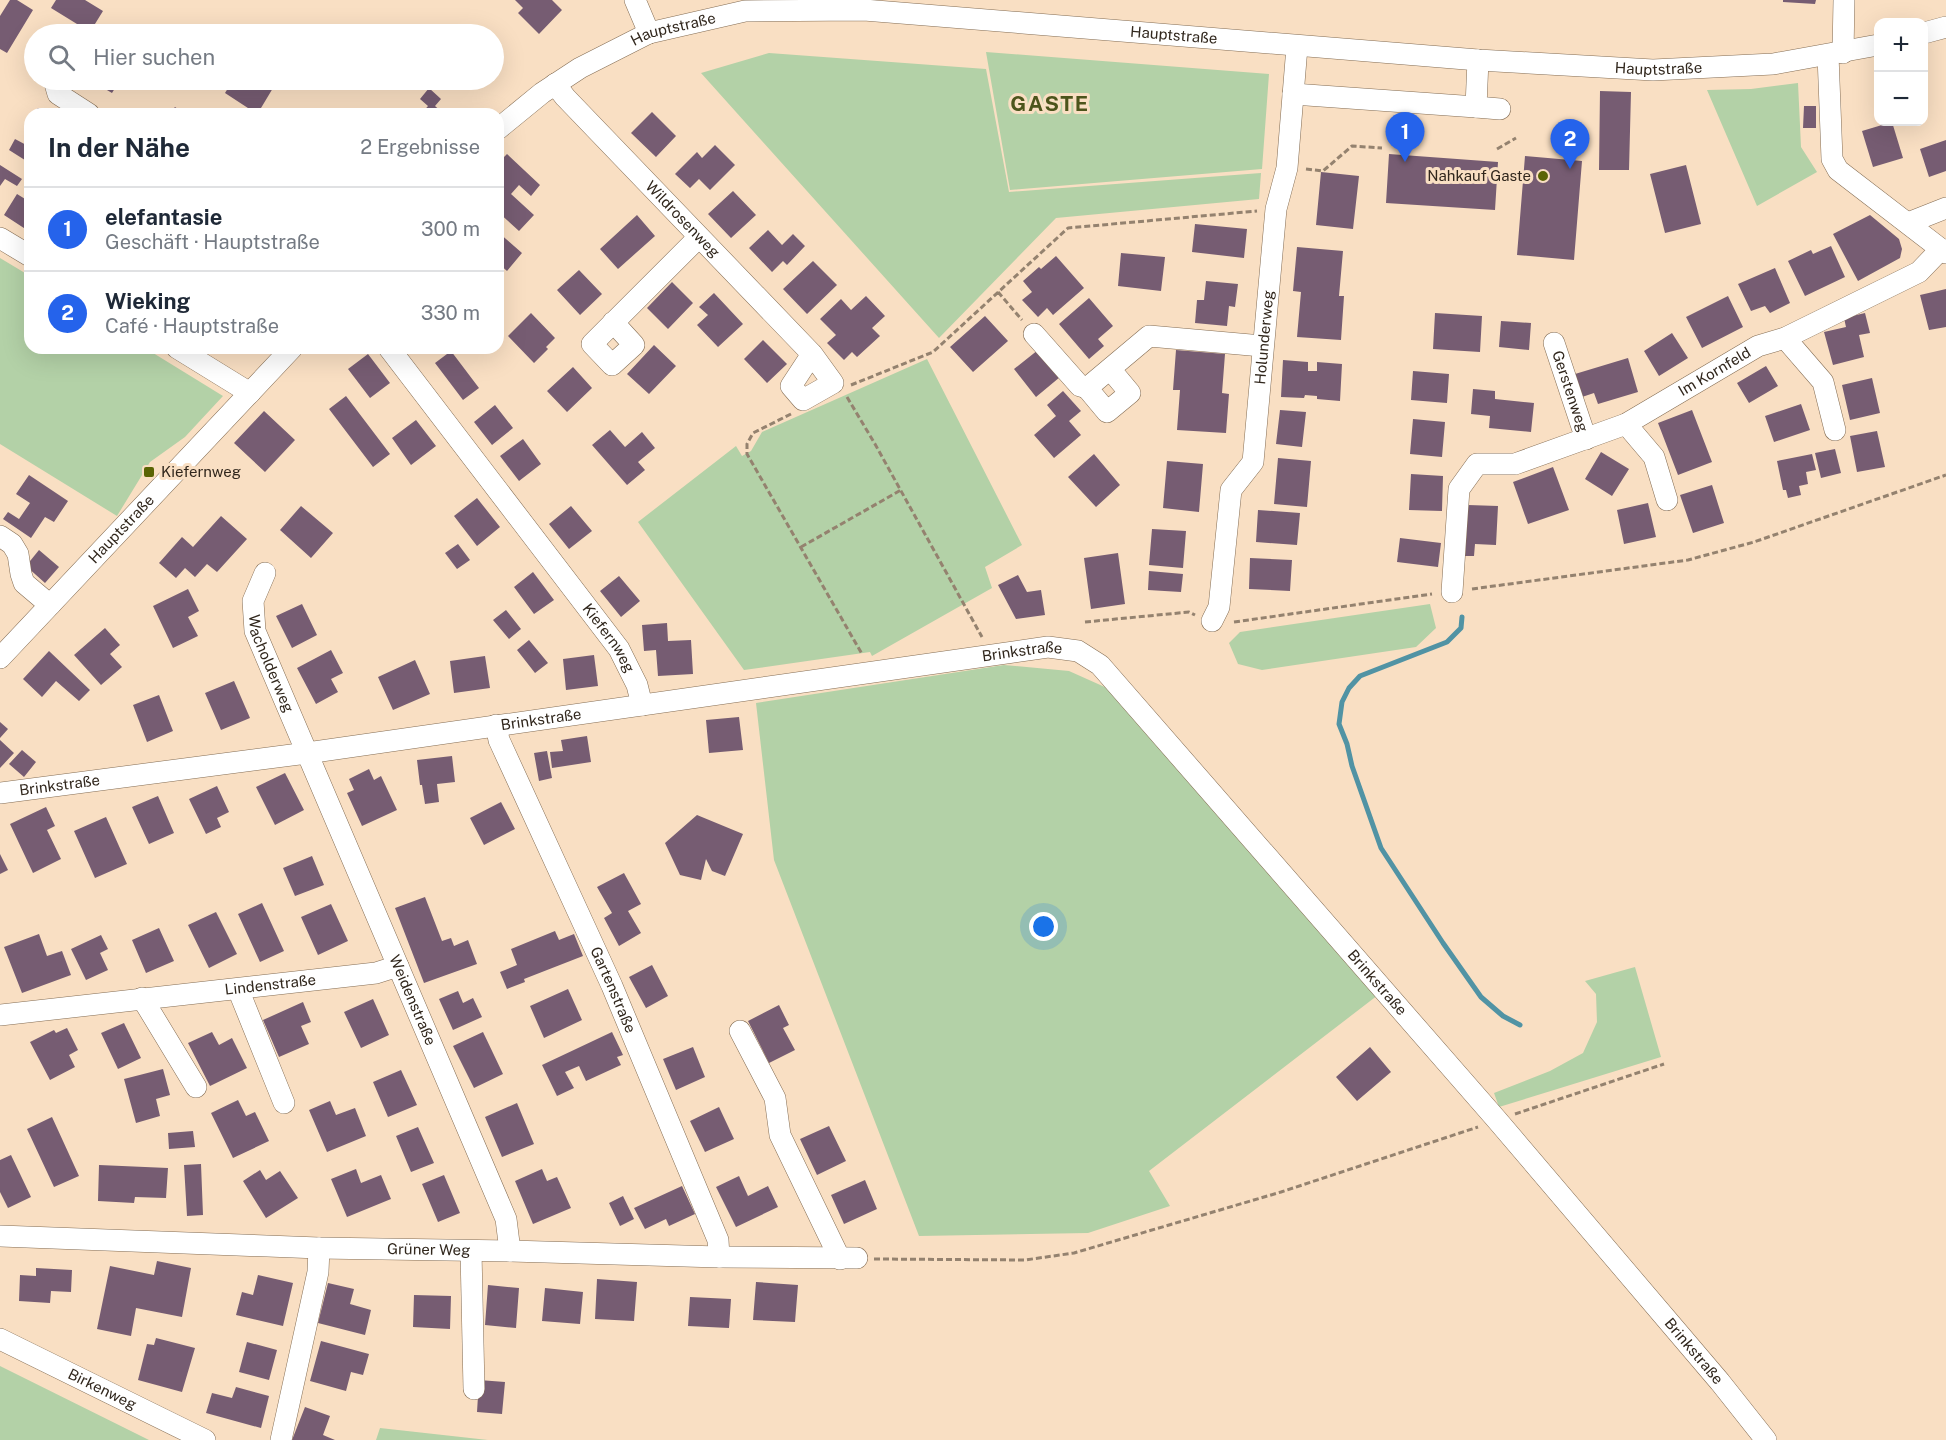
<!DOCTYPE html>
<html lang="de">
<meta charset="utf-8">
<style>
:root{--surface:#fff;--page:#f6f6f7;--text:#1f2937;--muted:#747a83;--line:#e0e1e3;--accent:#2563eb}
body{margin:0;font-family:"Public Sans",sans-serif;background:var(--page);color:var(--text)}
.controls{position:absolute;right:18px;top:18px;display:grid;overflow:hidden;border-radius:12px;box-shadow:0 6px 24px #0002}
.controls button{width:54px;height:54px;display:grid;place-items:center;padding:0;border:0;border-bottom:2px solid var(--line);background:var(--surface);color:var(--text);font:30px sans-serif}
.you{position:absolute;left:1044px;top:927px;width:21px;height:21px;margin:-15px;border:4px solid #fff;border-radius:50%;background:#1a73e8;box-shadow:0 0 0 9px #1a73e833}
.badge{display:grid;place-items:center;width:39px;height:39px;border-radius:50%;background:var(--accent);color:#fff;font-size:20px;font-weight:700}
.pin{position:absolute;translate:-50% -50px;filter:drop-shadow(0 2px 3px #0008)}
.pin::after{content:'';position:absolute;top:32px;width:21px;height:18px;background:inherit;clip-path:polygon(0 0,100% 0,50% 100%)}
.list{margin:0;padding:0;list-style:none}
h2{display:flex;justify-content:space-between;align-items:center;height:78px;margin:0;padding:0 24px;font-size:26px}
h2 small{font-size:20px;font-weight:400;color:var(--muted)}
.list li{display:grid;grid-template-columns:39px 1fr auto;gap:18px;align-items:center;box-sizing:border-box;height:84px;padding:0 24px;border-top:2px solid var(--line)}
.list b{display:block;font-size:22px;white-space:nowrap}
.list p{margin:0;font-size:20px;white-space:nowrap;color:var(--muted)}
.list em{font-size:20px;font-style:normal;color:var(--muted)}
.icon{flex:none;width:33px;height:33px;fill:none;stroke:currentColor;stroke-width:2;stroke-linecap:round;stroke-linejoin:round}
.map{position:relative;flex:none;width:1946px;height:1440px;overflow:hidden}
.search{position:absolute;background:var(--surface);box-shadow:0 6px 24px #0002;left:24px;top:24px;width:480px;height:66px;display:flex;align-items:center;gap:15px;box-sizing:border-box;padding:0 21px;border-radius:33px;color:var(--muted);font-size:22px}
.panel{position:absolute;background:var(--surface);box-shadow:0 6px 24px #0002;left:24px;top:108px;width:480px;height:246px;border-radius:18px}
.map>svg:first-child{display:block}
.green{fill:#b3d1a7}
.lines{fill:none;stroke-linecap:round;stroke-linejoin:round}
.stream{stroke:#5193a4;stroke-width:5}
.building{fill:#765c72}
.minor-casing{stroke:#846d54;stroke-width:22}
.path{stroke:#94826f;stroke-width:3;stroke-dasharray:6 3;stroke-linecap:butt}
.minor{stroke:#fff;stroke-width:21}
.poi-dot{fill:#5a6404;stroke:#f9dfc3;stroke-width:2}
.labels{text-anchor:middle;stroke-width:6;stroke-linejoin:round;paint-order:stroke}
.street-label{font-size:15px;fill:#31271d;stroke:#f9dfc3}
.poi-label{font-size:15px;fill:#31271d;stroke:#f9dfc3;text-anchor:end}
.district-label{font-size:21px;font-weight:bold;letter-spacing:1.5px;fill:#4c541b;stroke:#f9dfc3}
</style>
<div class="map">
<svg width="1946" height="1440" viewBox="0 0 1946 1440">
<rect width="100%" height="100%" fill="#f9dfc3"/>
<!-- green -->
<path class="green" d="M986,52L1269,74L1262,169L1010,190Z
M769,53L986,69L1009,192L1261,173L1259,199L1056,218L939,338L701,73Z
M1798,83L1801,147L1817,172L1757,206L1707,90L1751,89Z
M0,258L30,276V348H145L223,396L185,437L150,462L117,516L0,444Z
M927,359L1022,545L985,567L992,588L872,656L870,652L744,670L638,522L736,446L742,456L751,451L762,432Z
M1430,604L1436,628L1416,647L1262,670L1238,664L1229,643L1240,632Z
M1004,665L1069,671L1107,688L1378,995L1149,1171L1170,1206L1088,1233L919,1236L774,860L756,703Z
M1635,967L1661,1057L1499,1107L1494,1093L1550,1071L1583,1053L1597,1022L1596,994L1585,981Z
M0,1366L149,1440H0Z
M380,1428L488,1440H376Z"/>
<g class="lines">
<!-- stream -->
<path class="stream" d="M1462,617L1461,628L1447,642L1360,676L1349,688L1342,702L1339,724L1347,744L1352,766L1381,848L1443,943L1481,997L1503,1016L1520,1025"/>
</g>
<!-- building -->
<path class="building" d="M10,0H17L33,10L7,53L0,49V16Z
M56,0H85L103,11L90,32L51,8Z
M515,0H552L562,10L539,34L518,13L523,8Z
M1783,0H1816L1815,4L1783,2Z
M90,80H120L112,93Z
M233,80H270L276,83L261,108L269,114H249L251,110L225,93Z
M429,88L441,99L435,106L444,114H421L428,106L420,99Z
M1600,91L1631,92L1629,170H1599Z
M1804,106H1816V128H1803Z
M175,107L185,114H169Z
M38,108L48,114H34Z
M652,112L676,136L656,157L631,133Z
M1892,122L1903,158L1873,167L1862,131Z
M15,139L30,147L28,162L9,150Z
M1946,140V171L1929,177L1920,149Z
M715,145L735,165L710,190L699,179L690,188L675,174L697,152L702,158Z
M507,154L540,185L531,196L519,185L511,194L534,215L519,231L498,212V163Z
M1389,154L1498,162L1495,210L1386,203Z
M1525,156L1582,161L1574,260L1517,255Z
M0,165L22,179L17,186L5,179L0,186Z
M1686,165L1701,224L1665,233L1650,174Z
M1321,172L1359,176L1353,229L1316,225Z
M733,191L756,215L731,238L708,214Z
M17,194L30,202V232L4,215Z
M637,215L655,236L618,269L600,249Z
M1870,215L1899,239L1902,249L1900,258L1858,281L1833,234Z
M1195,224L1247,229L1244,258L1192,252Z
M768,230L782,245L793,234L805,246L787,265L783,261L772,272L749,248Z
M498,232L522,253L507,271L498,263Z
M1831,246L1845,277L1805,296L1788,261L1811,250L1813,254Z
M1297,247L1343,251L1339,296H1344L1341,340L1297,337L1301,292L1293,291Z
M1121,253L1165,257L1161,291L1118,286Z
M1056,256L1084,288L1053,315L1047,308L1038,317L1022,300L1032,292L1023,281L1039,267L1041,269Z
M813,261L837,285L807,314L783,289Z
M1775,268L1790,303L1770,313L1765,306L1751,311L1738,284Z
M579,270L602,294L580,315L557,290Z
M1206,281L1238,284L1235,307L1229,306L1227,326L1195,323L1197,300H1204Z
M672,282L693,303L668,329L647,308Z
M1946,289V327L1929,330L1920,295Z
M714,293L743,324L718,347L697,325L708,315L699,307Z
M866,296L885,316L872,328L880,336L857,357L852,352L844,360L827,343L836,335L820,319L841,299L851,310Z
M1728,296L1743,327L1702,348L1686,317Z
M1089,298L1113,326L1098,339L1104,346L1089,359L1059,324Z
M531,313L555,338L546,347L548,349L534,363L508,336Z
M1435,313L1482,316L1480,352L1433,349Z
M1865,313L1870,333L1859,335L1864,357L1833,365L1824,332L1846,327L1844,318Z
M985,316L1008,341L973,372L950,347Z
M1501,321L1531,323L1529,350L1499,347Z
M1672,333L1688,358L1659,376L1644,351Z
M763,340L787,364L767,383L744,359Z
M654,345L676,366L649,394L627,374Z
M1038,350L1060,377L1036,397L1014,369Z
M1176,350L1225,354L1222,393L1229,394L1226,433L1177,430L1180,390H1173Z
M451,351L479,388L463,400L435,363Z
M368,354L390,383L370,398L348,369Z
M1628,358L1638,392L1598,404L1594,393L1582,397L1575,374Z
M1283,360L1308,362V371H1317V362L1342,364L1340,401L1317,399V396L1305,395L1304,398L1281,397Z
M1766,366L1778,386L1749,403L1737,383Z
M573,367L592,388L567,412L547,391Z
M1413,371L1449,374L1447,403L1411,400Z
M1872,378L1880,413L1850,420L1842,385Z
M1473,389L1495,391V399L1534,403L1531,432L1489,428L1490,416L1471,414Z
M1063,391L1081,411L1069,421L1081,435L1054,458L1034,435L1056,416L1047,405Z
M346,396L390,454L373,467L329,409Z
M1801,404L1810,430L1774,442L1765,416Z
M495,405L513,428L492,445L474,422Z
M1280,410L1306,412L1302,447L1276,444Z
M1692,410L1712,462L1678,475L1658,423Z
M264,411L295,440L265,472L234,443Z
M1413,419L1445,422L1442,457L1410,454Z
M416,420L436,446L411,465L392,438Z
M610,430L625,447L642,432L655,448L638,462L645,470L627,485L592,445Z
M1877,431L1885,467L1857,472L1850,436Z
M523,439L541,464L519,481L500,456Z
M1835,449L1841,473L1821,478L1815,453Z
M1601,452L1629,469L1612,496L1585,479Z
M1094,454L1120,485L1096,507L1068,477Z
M1812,454L1816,470L1806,472L1808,484L1799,486L1801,495L1788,498L1786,490H1783L1777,461Z
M1278,458L1311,461L1307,507L1274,504Z
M1167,461L1203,464L1199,512L1163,508Z
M1553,467L1569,510L1528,524L1513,482Z
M1411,474L1443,476L1442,511L1409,510Z
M29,475L68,501L54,522L45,517L31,538L3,519L8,512L19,519L30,503L16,494Z
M1712,485L1724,523L1693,533L1680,495Z
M477,498L500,527L477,546L454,516Z
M1648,503L1656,537L1624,544L1617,510Z
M1468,505L1498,506L1496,545L1475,544L1474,556H1465Z
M301,506L333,533L311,558L280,530Z
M571,506L592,531L569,549L549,524Z
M1258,510L1300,513L1297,545L1256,542Z
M221,516L247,539L217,572L207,564L195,577L185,568L176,578L159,563L182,537L193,547Z
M1152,529L1186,531L1183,568L1149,565Z
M1400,538L1441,543L1438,567L1397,562Z
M458,544L470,560L457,569L445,553Z
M39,550L59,567L45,583L26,566Z
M1118,553L1125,604L1091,609L1084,558Z
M1250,558L1292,560L1290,591L1249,589Z
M1149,571L1183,574L1181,592L1148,590Z
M533,572L554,600L534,614L514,587Z
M1018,575L1027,592L1041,590L1045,615L1016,619L998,585Z
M619,576L640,601L621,617L600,591Z
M188,589L199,611L188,617L198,636L173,648L153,606Z
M302,604L317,635L292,648L276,616Z
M506,610L521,629L509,639L493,620Z
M667,623L668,641L691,640L693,674L658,676L656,650L644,651L642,625Z
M105,628L120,645L110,654L122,667L101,685L74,655Z
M529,640L548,663L535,673L517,650Z
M331,650L343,673L331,679L338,692L316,704L297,668Z
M49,651L90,690L79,701L56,681L42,697L23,679Z
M594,655L598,686L566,690L563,659Z
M485,656L490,688L454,693L450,661Z
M415,660L430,694L393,710L378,677Z
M234,681L250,718L221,730L205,693Z
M159,695L173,731L147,742L133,705Z
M739,717L743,750L709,753L706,720Z
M0,722L8,729L0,738Z
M587,736L591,762L552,768L550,752L563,751L561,740Z
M0,740L14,753L0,768Z
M22,750L36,762L24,777L9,764Z
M547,751L552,778L539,781L534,753Z
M452,756L455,782L437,784L439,802L425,804L422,785H420L417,760Z
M369,769L374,780L381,776L397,810L362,826L347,793L354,790L349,779Z
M285,773L304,810L275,825L256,787Z
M217,786L229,812L217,818L221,827L206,834L189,799Z
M158,796L174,833L149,844L132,807Z
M501,802L515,829L484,845L470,818Z
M46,807L55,826L47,830L61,859L33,873L10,824Z
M697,815L743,834L725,876L712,871L706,859L701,880L680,875L665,843Z
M106,817L127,864L95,878L74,831Z
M0,854L8,870L0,874Z
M312,856L324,885L295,896L283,868Z
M624,873L641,904L628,911L641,933L619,946L604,918L612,913L597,887Z
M425,897L442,941L451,938L454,946L468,940L477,964L424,983L395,908Z
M262,903L284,951L260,962L238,914Z
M331,904L348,941L318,955L301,917Z
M216,912L237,954L209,968L188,925Z
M159,928L174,961L146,973L132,940Z
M555,931L559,940L574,934L583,956L524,979L525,982L507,989L500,972L517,965L511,949Z
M39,934L47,956L62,951L71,975L22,993L4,947Z
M101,935L108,949L100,953L108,970L86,980L71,949Z
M652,965L668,996L646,1008L629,977Z
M568,989L582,1020L544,1038L530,1006Z
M458,991L463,1003L473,998L482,1017L453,1030L439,999Z
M373,999L389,1035L361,1048L344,1012Z
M303,1002L311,1022L301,1026L309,1044L279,1057L263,1020Z
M779,1005L789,1025L783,1028L795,1050L769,1063L748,1021Z
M124,1023L141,1058L118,1069L101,1033Z
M67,1028L78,1050L69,1055L75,1067L50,1080L30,1042L54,1030L56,1033Z
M212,1032L219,1045L232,1038L247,1068L210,1086L188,1043Z
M483,1032L503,1074L474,1088L453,1046Z
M612,1032L623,1055L617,1057L621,1065L586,1081L579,1066L565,1072L574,1088L557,1096L542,1065Z
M693,1047L705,1077L676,1090L663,1059Z
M1370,1047L1391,1072L1357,1101L1336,1077Z
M163,1069L170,1095L156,1099L160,1116L136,1123L124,1079Z
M401,1070L417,1105L388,1117L373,1082Z
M238,1100L246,1116L255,1112L269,1141L233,1158L211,1113Z
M330,1101L336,1115L355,1108L366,1136L327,1152L309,1110Z
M517,1103L534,1144L502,1157L485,1117Z
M719,1107L734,1139L705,1152L690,1121Z
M52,1117L79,1176L54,1187L27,1129Z
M829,1126L846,1161L817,1175L800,1139Z
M418,1127L434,1163L411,1172L396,1136Z
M193,1131L195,1147L169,1149L168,1133Z
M11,1155L31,1197L8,1208L0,1192V1160Z
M201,1164L203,1215L187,1216L184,1165Z
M99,1165L168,1168L166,1198L135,1197L134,1203L98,1201Z
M356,1169L361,1183L381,1175L391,1199L347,1217L331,1179Z
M542,1169L547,1181L557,1177L571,1208L533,1224L515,1181Z
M260,1170L266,1180L280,1171L298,1198L266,1218L243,1181Z
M444,1175L460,1213L438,1222L422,1184Z
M739,1176L748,1196L768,1186L778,1207L736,1227L716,1187Z
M865,1180L877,1209L844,1224L831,1195Z
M682,1186L695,1214L669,1226L666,1219L645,1229L634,1208Z
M623,1196L634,1219L620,1226L609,1203Z
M157,1261L191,1268L182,1317L136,1308L131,1336L97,1329L110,1266L154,1275Z
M36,1268L72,1270L71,1292L51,1291L50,1303L19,1301L20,1275L36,1276Z
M258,1275L293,1283L283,1326L236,1315L242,1292L253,1295Z
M597,1279L637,1282L634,1321L595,1319Z
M756,1282L798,1285L795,1322L753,1320Z
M328,1283L354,1289L350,1304L371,1310L365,1335L318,1323Z
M488,1285L519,1288L516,1328L485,1325Z
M545,1288L583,1292L580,1324L542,1321Z
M414,1295L451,1296L450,1329L413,1327Z
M690,1297L731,1299L729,1328L688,1326Z
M156,1338L195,1348L182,1392L138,1380L147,1344L154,1345Z
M321,1341L369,1354L363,1375L351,1372L346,1391L310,1381Z
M247,1342L277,1350L269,1380L239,1372Z
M479,1380L505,1382L502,1414L477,1412Z
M236,1387L269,1396L261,1428L206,1413L212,1393L232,1398Z
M305,1407L330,1416L323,1435L335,1440H292Z"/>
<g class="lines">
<!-- minor casing -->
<g class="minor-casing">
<g id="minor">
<path d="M635,0L649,33"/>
<path d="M1924,33L1946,27"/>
<path d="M1843,53L1844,0"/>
<path d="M1828,55L1832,159L1838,170L1946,253"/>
<path d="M54,80L58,94L89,114"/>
<path id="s1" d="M555,84L565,97L812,354L833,383L803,400L791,386L812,354"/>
<path d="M1293,94L1476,107L1478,60"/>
<path d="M1476,107L1500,109"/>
<path id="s2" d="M498,129L542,93L580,68L649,33L745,11L864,10L1478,60L1653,70L1773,64L1878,45"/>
<path d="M1908,223L1946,208"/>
<path d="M0,238L30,256"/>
<path d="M613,322L634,345L612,365L592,344L698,238"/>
<path d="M1034,334L1080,386L1087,388"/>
<path d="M1785,338L1823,382L1835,430"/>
<path id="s3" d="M1554,343L1586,439"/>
<path d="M177,348L250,393"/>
<path id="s4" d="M389,348L619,649L637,685L642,705"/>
<path d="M1110,369L1130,393L1107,412L1087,388L1149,336L1262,346"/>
<path d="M1626,424L1654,457L1667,500"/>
<path d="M0,536L12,544L18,554L21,574L24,583L50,605"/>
<path id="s5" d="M265,573L253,601L255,631L506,1219L510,1251"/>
<path id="s6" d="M1452,592L1459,489L1477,464H1515L1626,424L1758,346L1785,338L1919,272L1941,249"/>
<path id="s7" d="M1212,621L1219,607L1231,490L1253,462L1276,209L1287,168L1297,47"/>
<path id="s8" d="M0,658L292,348"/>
<path id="s9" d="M496,725L499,740L612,986L718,1240L719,1257"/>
<path id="s10" d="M0,793L307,753L1048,647L1078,651L1100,665L1497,1120L1720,1382L1766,1440"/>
<path d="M238,989L284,1103"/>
<path d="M142,998L196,1087"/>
<path id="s11" d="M0,1015L376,973L398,966"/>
<path d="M740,1031L775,1098L780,1135L840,1259"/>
<path id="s12" d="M0,1236L319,1248L510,1251L719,1257L857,1258"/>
<path d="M471,1251L474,1389"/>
<path id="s13" d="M0,1339L205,1440"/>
<path d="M281,1440L318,1272L319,1248"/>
</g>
</g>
<!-- path -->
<path class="path" d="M1497,149L1516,138
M498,153L503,147
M1306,169L1323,171L1352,146L1382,148
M998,292L1022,320
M851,385L933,352L1068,228L1257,211
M847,397L875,444L982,637
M791,414L753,433L747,444V454L862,654
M801,547L901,490
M1472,589L1688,560L1754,542L1946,475
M1085,622L1189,612L1195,615
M1234,622L1432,594
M1515,1114L1664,1064
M874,1259L1025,1260L1074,1253L1281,1192L1478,1127"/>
<!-- minor -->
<use href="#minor" class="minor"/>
</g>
<!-- markers -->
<g class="poi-dot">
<circle cx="1543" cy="176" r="6"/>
<rect x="143" y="466" width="12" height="12" rx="3"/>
</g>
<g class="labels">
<!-- street labels -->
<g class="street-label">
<text dy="5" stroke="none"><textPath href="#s2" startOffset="204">Hauptstraße</textPath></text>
<text dy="5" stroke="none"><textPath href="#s2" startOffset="708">Hauptstraße</textPath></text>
<text dy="5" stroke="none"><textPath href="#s2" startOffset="1194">Hauptstraße</textPath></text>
<text dy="5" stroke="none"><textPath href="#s1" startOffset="186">Wildrosenweg</textPath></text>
<text dy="5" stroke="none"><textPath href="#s7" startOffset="294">Holunderweg</textPath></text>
<text dy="5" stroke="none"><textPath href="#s6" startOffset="393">Im Kornfeld</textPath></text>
<text dy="5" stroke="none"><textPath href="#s3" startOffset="51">Gerstenweg</textPath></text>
<text dy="5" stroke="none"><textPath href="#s8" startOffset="177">Hauptstraße</textPath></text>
<text dy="5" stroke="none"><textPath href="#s4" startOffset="364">Kiefernweg</textPath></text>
<text dy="5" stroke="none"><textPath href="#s10" startOffset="1032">Brinkstraße</textPath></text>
<text dy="5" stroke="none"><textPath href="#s5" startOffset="96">Wacholderweg</textPath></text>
<text dy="5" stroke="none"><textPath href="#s10" startOffset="546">Brinkstraße</textPath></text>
<text dy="5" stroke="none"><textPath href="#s10" startOffset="60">Brinkstraße</textPath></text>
<text dy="5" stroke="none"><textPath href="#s10" startOffset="1536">Brinkstraße</textPath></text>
<text dy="5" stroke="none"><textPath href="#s11" startOffset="272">Lindenstraße</textPath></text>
<text dy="5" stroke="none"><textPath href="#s9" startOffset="290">Gartenstraße</textPath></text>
<text dy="5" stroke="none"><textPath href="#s5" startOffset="462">Weidenstraße</textPath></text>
<text dy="5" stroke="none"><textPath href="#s12" startOffset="429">Grüner Weg</textPath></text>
<text dy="5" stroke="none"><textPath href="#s10" startOffset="2022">Brinkstraße</textPath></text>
<text dy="5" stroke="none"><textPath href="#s13" startOffset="114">Birkenweg</textPath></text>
</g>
<!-- poi labels -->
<g class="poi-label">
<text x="1531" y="181">Nahkauf Gaste</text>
<text x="161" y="477" text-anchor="start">Kiefernweg</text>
</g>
<!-- district labels -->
<g class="district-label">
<text x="1050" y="111">GASTE</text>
</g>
</g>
</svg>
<div class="controls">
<button>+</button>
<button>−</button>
</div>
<div class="you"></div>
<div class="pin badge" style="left:1405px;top:162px">1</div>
<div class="pin badge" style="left:1570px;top:169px">2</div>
<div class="search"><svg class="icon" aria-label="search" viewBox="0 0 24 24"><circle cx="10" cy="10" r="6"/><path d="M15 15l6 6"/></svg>Hier suchen</div>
<section class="panel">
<h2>In der Nähe<small>2 Ergebnisse</small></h2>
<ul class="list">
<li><span class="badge">1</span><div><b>elefantasie</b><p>Geschäft · Hauptstraße</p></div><em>300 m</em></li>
<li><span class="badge">2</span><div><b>Wieking</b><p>Café · Hauptstraße</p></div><em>330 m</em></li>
</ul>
</section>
</div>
